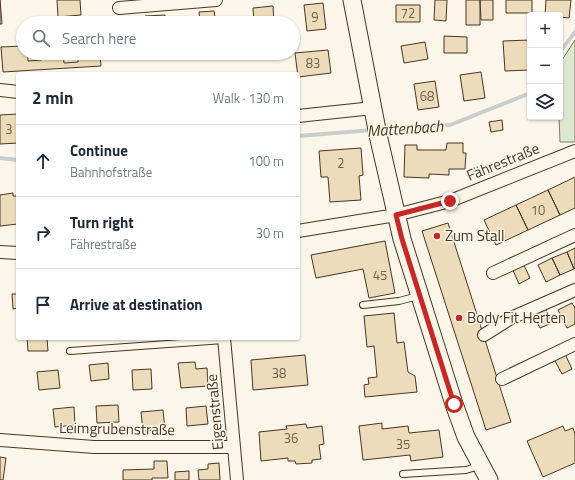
<!DOCTYPE html>
<meta charset="utf-8">
<style>
:root{--surface:#fff;--page:#f2f2f3;--text:#1f2937;--muted:#747a83;--line:#e0e1e3}
body{margin:0;font-family:"Titillium Web",sans-serif;background:var(--page);color:var(--text)}
.controls{position:absolute;right:12px;top:12px;display:grid;overflow:hidden;border-radius:4px;box-shadow:0 1px 3px #0004}
.controls button{width:36px;height:36px;display:grid;place-items:center;padding:0;border:0;border-bottom:1px solid var(--line);background:var(--surface);color:var(--text);font:20px sans-serif}
.stop{position:absolute;width:12px;height:12px;margin:-9px;border:3px solid #c62828;border-radius:50%;background:#fff}
.stop.end{background:#c62828;border-color:#fff;box-shadow:0 1px 4px #0008}
.list{margin:0;padding:0;list-style:none}
h2{display:flex;justify-content:space-between;align-items:center;height:52px;margin:0;padding:0 16px;font-size:17px}
h2 small{font-size:13px;font-weight:400;color:var(--muted)}
.list li{display:grid;grid-template-columns:26px 1fr auto;gap:12px;align-items:center;box-sizing:border-box;height:72px;padding:0 16px;border-top:1px solid var(--line)}
.list b{display:block;font-size:15px;white-space:nowrap}
.list p{margin:0;font-size:13px;white-space:nowrap;color:var(--muted)}
.list em{font-size:13px;font-style:normal;color:var(--muted)}
.icon{flex:none;width:22px;height:22px;fill:none;stroke:currentColor;stroke-width:2;stroke-linecap:round;stroke-linejoin:round}
.map{position:relative;flex:none;width:575px;height:480px;overflow:hidden}
.search{position:absolute;background:var(--surface);box-shadow:0 1px 3px #0004;left:16px;top:16px;width:284px;height:44px;display:flex;align-items:center;gap:10px;box-sizing:border-box;padding:0 14px;border-radius:22px;color:var(--muted);font-size:15px}
.panel{position:absolute;background:var(--surface);box-shadow:0 1px 3px #0004;left:16px;top:72px;width:284px;height:268px;border-radius:4px}
.map>svg:first-child{display:block}
.garden{fill:#dce7d0;stroke:#887966}
.lines{fill:none;stroke-linecap:round;stroke-linejoin:round}
.stream{stroke:#c9cecd;stroke-width:4}
.building{fill:#ecdcbc;stroke:#4a3520}
.lane-casing{stroke:#4a3520;stroke-width:8}
.street-casing{stroke:#4a3520;stroke-width:14}
.secondary-casing{stroke:#4a3520;stroke-width:19}
.lane{stroke:#fbf6e9;stroke-width:6}
.street{stroke:#fbf6e9;stroke-width:12}
.secondary{stroke:#fbf6e9;stroke-width:17}
.route{stroke:#c62828;stroke-width:5}
.poi-dot{fill:#c62828;stroke:#fbf6e9;stroke-width:1.5}
.labels{text-anchor:middle;stroke-width:3;stroke-linejoin:round;paint-order:stroke}
.number-label{font-size:13px;fill:#725f47}
.street-label{font-size:15px;fill:#4a3520;stroke:#fbf6e9}
.poi-label{font-size:15px;fill:#4a3520;stroke:#fbf6e9;text-anchor:start}
.water-label{font-size:16px;font-style:italic;fill:#4a3520;stroke:#fbf6e9}
</style>
<div class="map">
<svg width="575" height="480" viewBox="0 0 575 480">
<rect width="100%" height="100%" fill="#fbf6e9"/>
<!-- garden -->
<path class="garden" d="M575,40V142H560L559,117H560V63Z"/>
<g class="lines">
<!-- stream -->
<path class="stream" d="M560,52L575,32
M380,130L450,125L528,94L530,92
M298,136L373,130
M0,158L18,160"/>
</g>
<!-- building -->
<path class="building" d="M0,0L2,24H0Z
M57,0H80L81,15L58,17Z
M435,0H447L446,21L434,20Z
M466,0H480V25H466Z
M480,0H493V20H481Z
M506,0H532V13H506Z
M546,0H571L569,18L560,17V15H545Z
M323,3L326,29L307,31L304,5Z
M396,5H420V22H396Z
M273,6L274,23H254L253,8Z
M214,11L216,23H200L199,12Z
M165,15V23H146L145,16Z
M444,36L467,37V53H444Z
M530,40V70L505,71L503,41Z
M425,42L428,59L404,63L401,46Z
M23,46V53H28V61L41,60V53H63L64,63L78,62V53H100L101,66L3,72L1,47Z
M328,50L331,73L298,77L295,53Z
M481,72L485,98L464,101L460,75Z
M435,81L439,107L418,110L414,84Z
M18,114V143L0,144V115Z
M502,120L503,130L491,132L489,122Z
M447,143H463V153H466L465,169H449V175L429,174V178L404,177L405,145H417V150H446Z
M361,148L363,175L359,176L361,200L330,202L328,177H321L319,151Z
M575,177V208L560,215L548,190Z
M548,190L560,215L528,230L516,205Z
M13,193V196H18V224L0,226V195Z
M516,205L528,230L496,245L484,220Z
M448,223L511,422L486,430L422,231Z
M385,241L395,293L369,298L363,269L316,278L311,255Z
M575,248V268L574,269L567,252Z
M567,252L574,269L560,275L552,258Z
M552,258L560,275L546,282L538,265Z
M523,263L530,278L519,284L512,268Z
M12,294H18V308L13,309Z
M572,303L575,308V324L567,328L558,310Z
M545,308L552,323L540,328L533,314Z
M394,313L397,343L404,342L408,372L415,376L417,392L365,397L364,385L369,384L368,378L377,377L374,346L367,347L364,316Z
M27,338H47L48,351H28Z
M565,354L572,369L562,374L554,359Z
M305,355L308,385L253,390L251,360Z
M195,362L196,369L207,368L208,386L181,388L178,363Z
M108,363L109,379L91,381L89,365Z
M151,369L152,389L133,390L132,370Z
M58,370L60,388L39,390L37,372Z
M118,405L119,422L97,423L96,406Z
M206,406L208,424L187,426L186,408Z
M74,407L75,425L55,427L53,409Z
M163,410L165,429L143,431L141,412Z
M382,423V429L408,426L409,433L439,430L443,457L411,461L410,455L363,460L359,426Z
M306,424L307,428L322,426L324,444L319,445L321,459L312,460V463L296,464L295,461H288V458L261,461L259,432L287,429L286,426Z
M563,426L565,431L573,428L575,434V463L543,477L527,441Z
M0,457L6,458L3,480H0Z
M154,461H167L168,478H152V480H123V470L154,469Z
M219,463L220,480H199L198,470L208,469V464Z
M189,471V480H175V472Z"/>
<g class="lines">
<!-- lane casing -->
<g class="lane-casing">
<path id="lane" d="M363,305L399,301L418,296
M70,351L224,340
M403,474L466,470L479,466"/>
</g>
<!-- street casing -->
<g class="street-casing">
<path id="street" d="M119,8L216,0
M0,90L18,92
M298,116L373,108
M298,231L396,215L450,201L575,151
M0,252L18,253
M493,273L575,235
M484,335L511,318L575,290
M224,338L237,480
M502,379L575,344
M0,440L94,447H234"/>
</g>
<!-- secondary casing -->
<g class="secondary-casing">
<path id="secondary" d="M352,0L378,135L402,239L454,404L466,437L489,480"/>
</g>
<!-- lane -->
<use href="#lane" class="lane"/>
<!-- street -->
<use href="#street" class="street"/>
<!-- secondary -->
<use href="#secondary" class="secondary"/>
</g>
<g class="lines">
<!-- route -->
<path class="route" d="M450,201L396,215L402,239L454,404"/>
</g>
<!-- markers -->
<g class="poi-dot">
<circle cx="437" cy="236" r="4"/>
<circle cx="459" cy="318" r="4"/>
</g>
<g class="labels">
<!-- number labels -->
<g class="number-label">
<text x="408" y="18">72</text>
<text x="315" y="22">9</text>
<text x="313" y="68">83</text>
<text x="427" y="101">68</text>
<text x="9" y="134">3</text>
<text x="341" y="168">2</text>
<text x="538" y="215">10</text>
<text x="380" y="280">45</text>
<text x="279" y="378">38</text>
<text x="291" y="443">36</text>
<text x="403" y="449">35</text>
</g>
<!-- street labels -->
<g class="street-label">
<text transform="translate(503 162) rotate(-22)" y="5">Fährestraße</text>
<text transform="translate(215 412) rotate(-95)" y="5">Eigenstraße</text>
<text transform="translate(117 429) rotate(1)" y="5">Leimgrubenstraße</text>
</g>
<!-- poi labels -->
<g class="poi-label">
<text x="445" y="241">Zum Stall</text>
<text x="467" y="323">Body Fit Herten</text>
</g>
<!-- water labels -->
<g class="water-label">
<text transform="translate(405 128) rotate(-4)" y="6">Mattenbach</text>
</g>
</g>
</svg>
<div class="controls">
<button>+</button>
<button>−</button>
<button><svg class="icon" aria-label="layers" viewBox="0 0 24 24"><path d="M12 4l9 5-9 5-9-5zM3 14l9 5 9-5"/></svg></button>
</div>
<div class="stop" style="left:454px;top:404px"></div>
<div class="stop end" style="left:450px;top:201px"></div>
<div class="search"><svg class="icon" aria-label="search" viewBox="0 0 24 24"><circle cx="10" cy="10" r="6"/><path d="M15 15l6 6"/></svg>Search here</div>
<section class="panel">
<h2>2 min<small>Walk · 130 m</small></h2>
<ul class="list">
<li><svg class="icon" aria-label="ahead" viewBox="0 0 24 24"><path d="M12 20V5M6 11l6-6 6 6"/></svg><div><b>Continue</b><p>Bahnhofstraße</p></div><em>100 m</em></li>
<li><svg class="icon" aria-label="right" viewBox="0 0 24 24"><path d="M7 20v-9h11M14 6l5 5-5 5"/></svg><div><b>Turn right</b><p>Fährestraße</p></div><em>30 m</em></li>
<li><svg class="icon" aria-label="arrive" viewBox="0 0 24 24"><path d="M6 21V4h12l-3 4 3 4H6"/></svg><div><b>Arrive at destination</b></div></li>
</ul>
</section>
</div>
